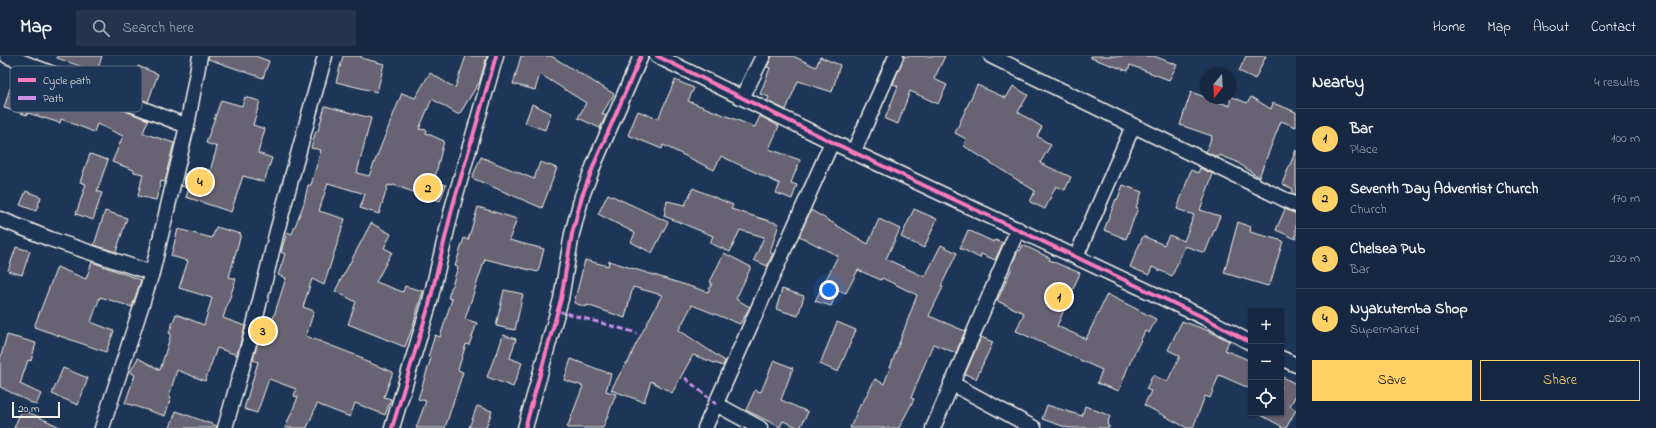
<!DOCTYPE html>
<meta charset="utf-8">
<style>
:root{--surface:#162841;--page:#23344c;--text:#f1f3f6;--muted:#9ea6b1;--line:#35445a;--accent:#ffd166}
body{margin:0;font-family:"Indie Flower",sans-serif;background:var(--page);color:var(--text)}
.controls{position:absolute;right:12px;bottom:12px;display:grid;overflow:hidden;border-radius:0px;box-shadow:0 1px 3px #0004}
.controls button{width:36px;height:36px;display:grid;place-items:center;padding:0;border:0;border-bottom:1px solid var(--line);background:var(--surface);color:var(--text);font:20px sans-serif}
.compass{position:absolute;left:1200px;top:12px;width:36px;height:36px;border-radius:50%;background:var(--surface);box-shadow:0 1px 3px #0004;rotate:198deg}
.scale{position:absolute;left:12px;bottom:10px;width:48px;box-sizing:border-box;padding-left:4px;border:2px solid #f4f1e8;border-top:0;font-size:11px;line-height:14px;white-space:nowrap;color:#f4f1e8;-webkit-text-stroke:3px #1d3557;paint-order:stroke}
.you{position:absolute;left:829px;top:234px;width:14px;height:14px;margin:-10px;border:3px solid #fff;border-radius:50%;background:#1a73e8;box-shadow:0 0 0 6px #1a73e833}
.badge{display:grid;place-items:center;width:26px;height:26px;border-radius:50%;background:var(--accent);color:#111;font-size:13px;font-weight:700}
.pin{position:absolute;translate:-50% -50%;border:2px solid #fff;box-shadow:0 1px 4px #0006}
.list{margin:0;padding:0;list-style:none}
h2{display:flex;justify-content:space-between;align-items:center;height:52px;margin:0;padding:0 16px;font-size:17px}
h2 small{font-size:13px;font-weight:400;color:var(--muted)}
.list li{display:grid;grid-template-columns:26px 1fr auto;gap:12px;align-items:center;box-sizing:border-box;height:60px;padding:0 16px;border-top:1px solid var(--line)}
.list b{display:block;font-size:15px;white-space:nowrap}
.list p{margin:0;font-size:13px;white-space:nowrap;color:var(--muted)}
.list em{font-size:13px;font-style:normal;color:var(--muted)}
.actions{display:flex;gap:8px;padding:12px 16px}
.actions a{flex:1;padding:9px 0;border:1px solid var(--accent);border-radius:0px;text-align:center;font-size:14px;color:var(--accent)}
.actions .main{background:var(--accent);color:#111}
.icon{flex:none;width:22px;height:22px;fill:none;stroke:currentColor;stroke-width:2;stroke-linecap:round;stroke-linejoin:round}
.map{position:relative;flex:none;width:1296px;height:372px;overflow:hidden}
header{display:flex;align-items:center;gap:24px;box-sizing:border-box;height:56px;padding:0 20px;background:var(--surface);border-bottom:1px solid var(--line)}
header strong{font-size:19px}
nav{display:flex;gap:22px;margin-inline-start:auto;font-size:14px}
.search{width:280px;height:36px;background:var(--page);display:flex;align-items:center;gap:10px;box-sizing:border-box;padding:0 14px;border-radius:0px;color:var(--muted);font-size:15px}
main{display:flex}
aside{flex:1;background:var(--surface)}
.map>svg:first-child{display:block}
.building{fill:#676472;stroke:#f4f1e8}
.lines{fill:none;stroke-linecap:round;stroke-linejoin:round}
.street-casing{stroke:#f4f1e8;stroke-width:17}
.street{stroke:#1d3557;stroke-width:14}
.quiet{stroke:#ce8fe9;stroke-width:3;stroke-dasharray:6 3;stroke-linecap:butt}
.cycleway-casing{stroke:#1d3557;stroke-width:6}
.cycleway{stroke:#fd7abc;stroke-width:4}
.key{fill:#1d3557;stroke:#5e6d82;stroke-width:1}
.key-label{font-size:11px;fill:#f4f1e8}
</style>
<header>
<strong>Map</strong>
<div class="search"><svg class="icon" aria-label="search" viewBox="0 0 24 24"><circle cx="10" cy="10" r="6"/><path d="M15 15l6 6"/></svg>Search here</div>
<nav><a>Home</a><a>Map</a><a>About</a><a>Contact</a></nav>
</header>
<main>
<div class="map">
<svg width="1296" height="372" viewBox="0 0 1296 372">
<rect width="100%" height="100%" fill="#1d3557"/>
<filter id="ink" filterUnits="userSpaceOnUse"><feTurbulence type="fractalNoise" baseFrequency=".025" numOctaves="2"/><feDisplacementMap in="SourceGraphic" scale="8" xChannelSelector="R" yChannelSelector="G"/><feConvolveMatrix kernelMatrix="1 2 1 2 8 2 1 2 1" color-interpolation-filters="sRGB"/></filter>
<g filter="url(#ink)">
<!-- building -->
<path class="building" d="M57,0H102L97,16L57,2Z
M208,0H255L269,5L263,22L208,3Z
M343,0H362L361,2L384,8L377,36L336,26Z
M466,0H487L479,28H478L459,59L432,43L419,73L427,74L426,77L444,85L434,125L446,129L440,145L393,129L392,130L388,129L379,158L360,152L365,138L328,127L319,155L345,163L324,229L312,223L303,251L314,255L306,280L363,302L362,304L393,316L384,341L391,343L385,359L355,347L350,361L317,348L307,372H285L298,341L294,340L296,333L269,323L257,357L244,353L258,306L253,304L261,275L264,267L271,269L286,222L278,219L285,198L281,196L287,176L292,178L304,147L308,129H311L321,94L311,92L316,75H318L325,50L371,62L357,117L369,120L402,37L415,42L430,17L455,32Z
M521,0H551L614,38L602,58L606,60L600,72L578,62L586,47L540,18L535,34L513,28Z
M772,0H793L816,11L820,1L840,9L832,36L798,25L786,54L767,45L769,41L760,38L770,12L767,11Z
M904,0H945L934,23L947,29L938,48L910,35L898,68L885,63L898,30L893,28Z
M1091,0H1154L1177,9L1169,24L1130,9L1128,15L1091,2Z
M1246,0H1266L1255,23L1239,15Z
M138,10L158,18L148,46L129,38Z
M675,24L694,32L688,45L755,71L760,60L779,70L769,93L800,104L791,127L797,129L792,143L776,137L780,128L721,100L714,114L663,89L662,93L628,79L638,55L658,63Z
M977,29L1006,42L1013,30L1028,39L1018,56L1042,71L1037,80L1051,89L1040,107L1071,121L1065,134L1056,130L1045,153L1030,146L1035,135L964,90L966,83L955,77Z
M10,32L49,44L50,40L83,52L88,40L148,64L143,77L174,87L167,114H168L165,126L161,125L156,144L138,140L143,118L134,116V114L112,106L123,80L97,68L94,76L61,63L60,67L28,57L27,59L4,52Z
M1191,36L1230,50V40L1247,47L1251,41L1271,53L1273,47L1296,56V71L1281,65L1259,121L1235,105L1219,99L1218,102L1206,96L1212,80L1180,69Z
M245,41L260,45L253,69L265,73L258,97L272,102L264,126L243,120L231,156L186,141L189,132L181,130L184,118L193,120L194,117L208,122L217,91L206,87L221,44L242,50Z
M532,48L551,57L545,74L525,67Z
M1296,94V140L1291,137L1293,133L1282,128Z
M90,98L108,104L97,135L102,137L93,164L76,158L86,128L80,126Z
M481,101L534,123L540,106L557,112L542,152L472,122Z
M1200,112L1213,118L1200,154L1220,160L1205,197L1185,190L1172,220L1152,211L1149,219L1130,211L1143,180L1164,189L1169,179L1184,185L1194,159L1177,153L1191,114L1198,117Z
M1123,129L1142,136L1136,151L1138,152L1126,183L1104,174L1116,143L1117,144Z
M693,132L733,149L731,153L779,168L770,196L773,198L767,210L754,204L764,181L740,174L730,196L710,187L713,180L664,160L667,145L685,149Z
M26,135L41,141L36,155L20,149Z
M608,138L668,166L652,197L631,186L635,177L598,158Z
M478,151L517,163L509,184L544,193L538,216L485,203L465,263L477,267L469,289L466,288L458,314L463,316L445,372H416L426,345L418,343L431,302L428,301L435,279L440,281L452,243L448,242L458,211L455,210L464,182L468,184Z
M914,153L937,163L924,192L901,181Z
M1285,153L1296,157V183L1276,174Z
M811,154L868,188L879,163L900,173L886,203L925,221L941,189L957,197L941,230L943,231L929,260L965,275L956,297L933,288L911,342L914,343L899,372H850L861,347L862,348L875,323L884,328L917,239L882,222L881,224L858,214L846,237L838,234L831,250L815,245L838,200L799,180Z
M105,155L127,162L116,196L94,189Z
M1238,166L1251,171L1250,176L1283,185L1271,225L1268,230L1224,217Z
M371,167L391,178L384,192L392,196L376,226L403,236L405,230L423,235L412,273L405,291L348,268L356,246L335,235Z
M216,171L241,178L229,221L236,223L223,262L245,270L237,299L217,292L205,325L177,314L169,340L171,341L165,360L125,347L135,319L130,316L138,302L160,314L171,278L169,277L176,258L204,269L212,242L179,232L188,205L171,200L178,173L212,182Z
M968,174L994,186L995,184L1003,187L995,204L981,198L980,202L960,192Z
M1023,189L1050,202L1049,204L1080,217L1057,270L1086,283L1107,238L1156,263L1149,277L1145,275L1128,311L1119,335L1097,327L1102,314L1016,275L1024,257L997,245L1012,212L1011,211L1018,194L1020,195Z
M16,191L30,195L22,219L8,215Z
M724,197L751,211L736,243L750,251L740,268L692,249L679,274L725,305L723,310L693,299L672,337L651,325L644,346L611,334L626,307H628L634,292L662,239L633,231L625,262L587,249L586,251L574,247L585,204L608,210L609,205L708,236L712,227L710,226Z
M92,206L141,224L132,251L100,241L91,266L114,275L106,296L34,271L57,211L86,223Z
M782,233L804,240L798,260L776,253Z
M504,234L523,238L515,274L496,270Z
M1182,265L1209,275L1229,285L1225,294L1251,305V333L1219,319L1210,342L1205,340L1193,372H1187L1144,349L1151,335L1146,333L1153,319L1167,326L1180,300L1168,294Z
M837,266L856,274L838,316L820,308Z
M7,279L36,287L31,305L28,304L20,328L41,338L36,349L0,331V303Z
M503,279L516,283L510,302L522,307L513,331L487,321L496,297L497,298Z
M981,281L993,286L976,323L965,318Z
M571,303L611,318L606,335L616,338L603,372H567L583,330L564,324Z
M774,304L793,312L781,344L808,356L800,372L783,365L780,371L746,354L755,334L761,336Z
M63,312L88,322L78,349L52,338Z
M1281,320L1296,328V339L1290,350L1296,354L1286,372H1281V370L1257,357H1281Z
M1047,349L1082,360L1085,350L1110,360L1107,369L1109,370V372H1068L1042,363Z
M477,350L492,355L486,372H469Z
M22,353L62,372H14Z
M176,355L217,370V372H170Z"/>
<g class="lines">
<!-- street casing -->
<g class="street-casing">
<path id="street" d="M7,0L187,70
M657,0L832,86L1205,262L1251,287
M991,0L1296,149
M742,42L763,0
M854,95L896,0
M0,163L50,183L152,217
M1076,201L1133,70
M1281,302L1296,309
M951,327L1034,372
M716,348L760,372
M102,372L152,217L187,70L200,0
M225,372L253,273L277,175L325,0
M392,372L429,249L453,149L496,0
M525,372L561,243L572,178L582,140L595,106L641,0
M705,372L832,86
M933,372L1018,173"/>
</g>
<!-- street -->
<use href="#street" class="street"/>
<!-- quiet -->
<path class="quiet" d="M558,255L637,277
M685,322L716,348"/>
<!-- cycleway casing -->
<g class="cycleway-casing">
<path id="cycleway" d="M657,0L832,86L1205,262L1251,287
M392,372L429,249L453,149L496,0
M525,372L561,243L572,178L582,140L595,106L641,0"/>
</g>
<!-- cycleway -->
<use href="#cycleway" class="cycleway"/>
</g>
</g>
<!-- legend -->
<rect x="10" y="10" width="132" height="46" rx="6" class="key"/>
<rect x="18" y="22" width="18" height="4" fill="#fd7abc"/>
<rect x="18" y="40" width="18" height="4" fill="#ce8fe9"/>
<g class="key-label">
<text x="43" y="28">Cycle path</text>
<text x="43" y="46">Path</text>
</g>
</svg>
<div class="controls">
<button>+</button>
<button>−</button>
<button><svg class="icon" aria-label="locate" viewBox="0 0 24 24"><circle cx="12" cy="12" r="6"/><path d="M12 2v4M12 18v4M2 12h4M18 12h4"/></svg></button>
</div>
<svg class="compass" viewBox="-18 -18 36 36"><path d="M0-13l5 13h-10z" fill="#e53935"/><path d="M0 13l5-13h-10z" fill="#9ea6b1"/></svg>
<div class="scale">20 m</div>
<div class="you"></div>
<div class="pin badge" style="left:1059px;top:241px">1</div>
<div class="pin badge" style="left:428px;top:132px">2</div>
<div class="pin badge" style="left:263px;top:275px">3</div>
<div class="pin badge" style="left:200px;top:126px">4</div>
</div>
<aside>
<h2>Nearby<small>4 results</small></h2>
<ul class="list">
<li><span class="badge">1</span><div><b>Bar</b><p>Place</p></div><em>100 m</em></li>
<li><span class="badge">2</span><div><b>Seventh Day Adventist Church</b><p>Church</p></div><em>170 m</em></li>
<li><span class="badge">3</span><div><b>Chelsea Pub</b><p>Bar</p></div><em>230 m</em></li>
<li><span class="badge">4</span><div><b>Nyakutemba Shop</b><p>Supermarket</p></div><em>260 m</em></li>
</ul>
<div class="actions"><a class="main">Save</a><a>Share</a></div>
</aside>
</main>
